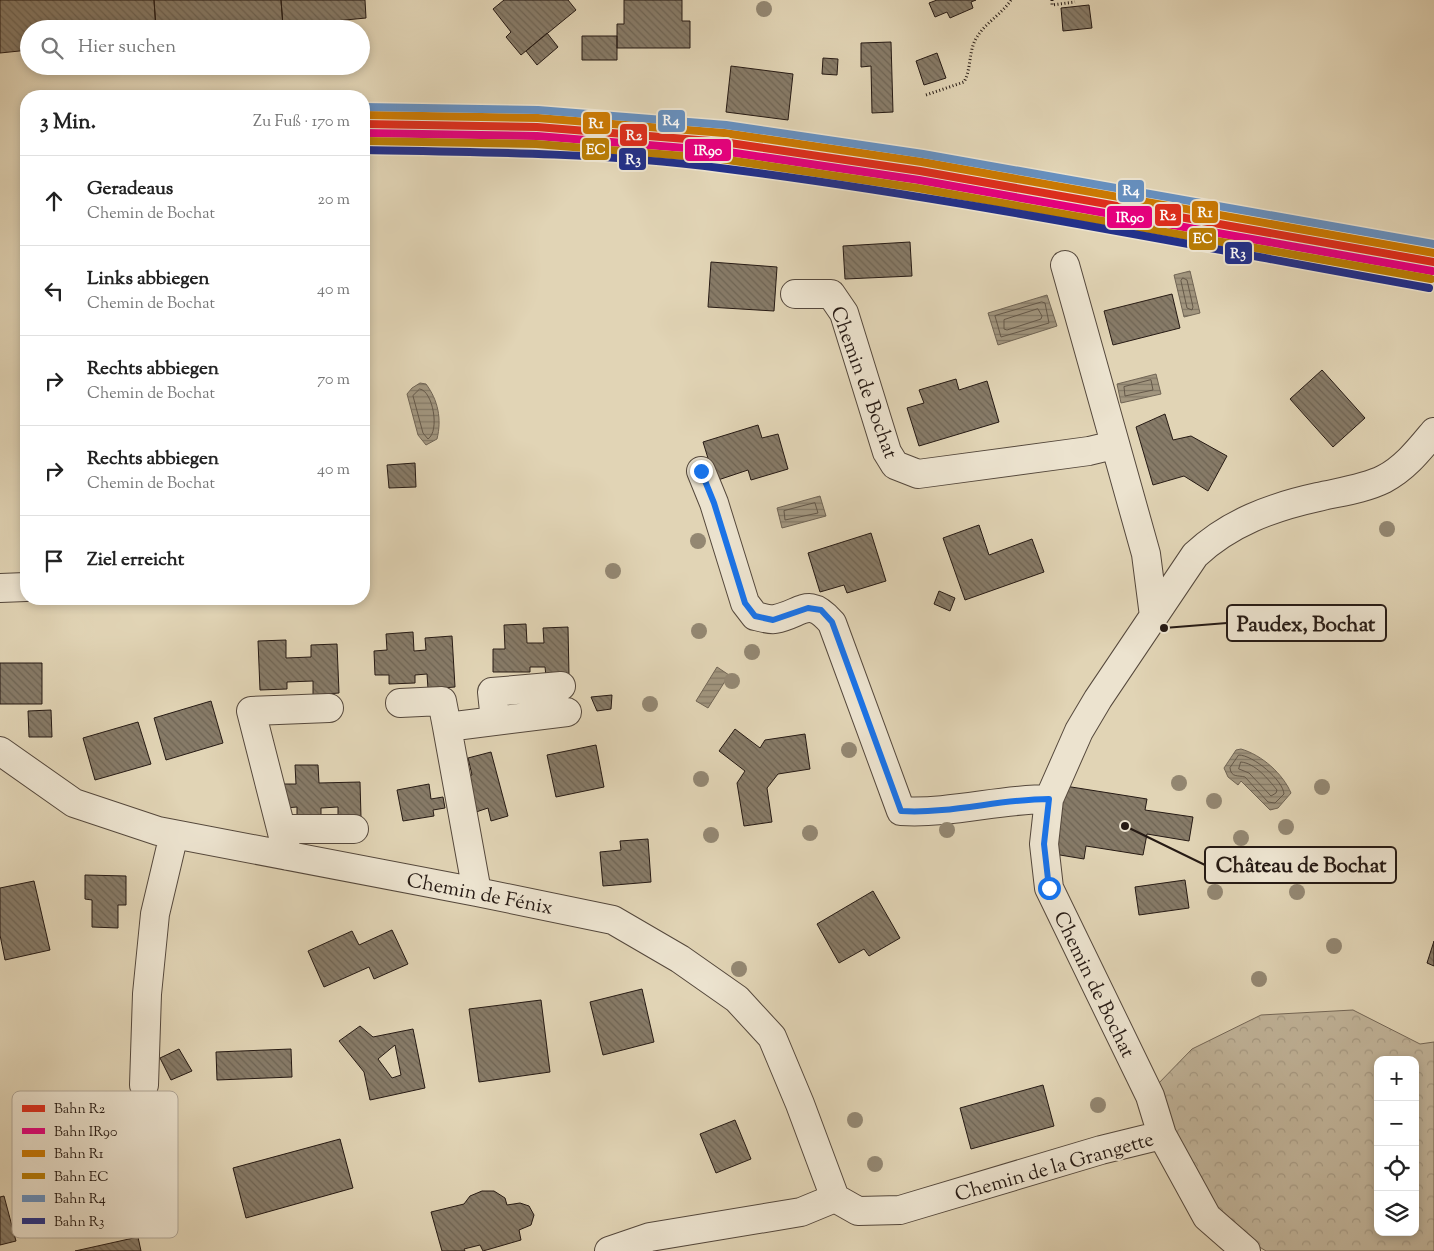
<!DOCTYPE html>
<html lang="de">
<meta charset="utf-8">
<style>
:root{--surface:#fff;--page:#f6f6f6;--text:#222;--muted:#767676;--line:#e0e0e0}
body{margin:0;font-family:"Sorts Mill Goudy",serif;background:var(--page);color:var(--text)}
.controls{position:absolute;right:15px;bottom:15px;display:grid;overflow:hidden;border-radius:10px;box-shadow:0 2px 8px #0003}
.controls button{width:45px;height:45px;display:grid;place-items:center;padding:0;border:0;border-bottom:1px solid var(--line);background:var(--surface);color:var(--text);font:25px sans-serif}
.stop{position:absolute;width:15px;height:15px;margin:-11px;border:4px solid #1a73e8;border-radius:50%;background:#fff}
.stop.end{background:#1a73e8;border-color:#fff;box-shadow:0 1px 5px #0008}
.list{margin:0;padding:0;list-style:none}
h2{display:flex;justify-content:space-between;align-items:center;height:65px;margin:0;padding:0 20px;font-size:21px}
h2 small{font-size:16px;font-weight:400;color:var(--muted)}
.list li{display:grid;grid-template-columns:32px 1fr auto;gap:15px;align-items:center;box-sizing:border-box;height:90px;padding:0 20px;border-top:1px solid var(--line)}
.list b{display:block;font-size:19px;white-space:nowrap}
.list p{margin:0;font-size:16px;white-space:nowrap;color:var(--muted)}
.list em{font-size:16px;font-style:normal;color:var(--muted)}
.icon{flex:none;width:28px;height:28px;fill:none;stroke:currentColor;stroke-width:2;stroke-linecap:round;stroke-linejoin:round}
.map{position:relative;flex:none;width:1434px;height:1251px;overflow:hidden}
.search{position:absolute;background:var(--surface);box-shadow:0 2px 8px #0003;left:20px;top:20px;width:350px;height:55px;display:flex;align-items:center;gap:12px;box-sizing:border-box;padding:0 18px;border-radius:28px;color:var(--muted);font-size:19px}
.panel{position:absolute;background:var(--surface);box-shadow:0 2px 8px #0003;left:20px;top:90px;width:350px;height:515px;border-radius:20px}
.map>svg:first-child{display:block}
.forest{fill:url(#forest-crowns);stroke:#746757;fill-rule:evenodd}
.water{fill:url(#water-rules);stroke:#706454}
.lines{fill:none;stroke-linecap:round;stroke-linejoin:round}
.shore{stroke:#645849;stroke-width:1}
.building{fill:url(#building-back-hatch);stroke:#261a14;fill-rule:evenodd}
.minor-casing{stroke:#55483c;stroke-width:30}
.path{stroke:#261a14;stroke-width:3;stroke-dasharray:1 2.5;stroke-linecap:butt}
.minor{stroke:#ece3cf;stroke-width:28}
.rail-1-casing{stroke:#ece3cf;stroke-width:11}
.rail-2-casing{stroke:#ece3cf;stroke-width:11}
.rail-3-casing{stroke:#ece3cf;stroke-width:11}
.rail-4-casing{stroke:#ece3cf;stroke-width:11}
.rail-5-casing{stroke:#ece3cf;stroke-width:11}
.rail-6-casing{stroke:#ece3cf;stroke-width:11}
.rail-1{stroke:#dd2e1d;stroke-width:8}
.rail-2{stroke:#e5007d;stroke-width:8}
.rail-3{stroke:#ca7904;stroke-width:8}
.rail-4{stroke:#b87c06;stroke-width:8}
.rail-5{stroke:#6690c0;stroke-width:8}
.rail-6{stroke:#233189;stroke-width:8}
.tree{fill:#938772}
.route{stroke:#1a73e8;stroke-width:6}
.labels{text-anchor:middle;stroke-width:4;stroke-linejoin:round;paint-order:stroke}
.street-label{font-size:20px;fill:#261a14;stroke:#ece3cf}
.key{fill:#ece3cf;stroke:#b1a797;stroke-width:1}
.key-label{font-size:14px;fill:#261a14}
.leader{fill:none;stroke:#261a14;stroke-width:2}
.callout-dot{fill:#261a14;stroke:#ece3cf;stroke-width:2}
.callout{fill:#ece3cf;stroke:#261a14;stroke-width:2}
.callout-label{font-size:21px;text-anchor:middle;font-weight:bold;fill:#261a14}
.line-badge{stroke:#ece3cf;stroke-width:2}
.badge-label{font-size:14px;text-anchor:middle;font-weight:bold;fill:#fff}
</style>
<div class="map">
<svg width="1434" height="1251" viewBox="0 0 1434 1251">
<defs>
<pattern id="forest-crowns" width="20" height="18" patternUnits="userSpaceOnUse" patternTransform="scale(1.25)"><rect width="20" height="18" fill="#c1b49a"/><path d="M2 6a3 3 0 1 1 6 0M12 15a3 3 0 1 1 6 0" fill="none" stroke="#a69a84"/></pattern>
<pattern id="water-rules" width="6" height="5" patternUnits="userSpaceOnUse" patternTransform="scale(1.25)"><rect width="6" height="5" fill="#a1957e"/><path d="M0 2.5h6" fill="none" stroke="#837966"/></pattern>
<pattern id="building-back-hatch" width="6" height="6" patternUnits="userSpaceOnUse" patternTransform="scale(1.25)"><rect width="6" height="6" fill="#877b68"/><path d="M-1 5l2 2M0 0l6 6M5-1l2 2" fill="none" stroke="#6e6454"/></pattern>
</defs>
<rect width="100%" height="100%" fill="#e1d4b5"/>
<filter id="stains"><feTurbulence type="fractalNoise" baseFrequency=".004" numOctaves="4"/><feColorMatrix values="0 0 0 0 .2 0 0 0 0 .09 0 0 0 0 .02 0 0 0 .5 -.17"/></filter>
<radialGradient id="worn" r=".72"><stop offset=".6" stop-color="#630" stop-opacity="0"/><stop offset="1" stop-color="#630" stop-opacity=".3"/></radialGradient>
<!-- forest -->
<path class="forest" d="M1353,1010L1420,1044L1434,1042V1251H1266L1245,1238L1214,1210L1174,1138L1155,1087L1192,1049L1261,1015ZM1378,1060H1415V1232H1378Z"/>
<!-- water -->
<path class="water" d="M1190,271L1200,313L1184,317L1174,275Z
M1047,295L1057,326L998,345L988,313Z
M1156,374L1161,394L1121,403L1117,384Z
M420,383L426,384C438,400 442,419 437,439L426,445L418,435L407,394L412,388Z
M820,496L826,516L782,528L777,508Z
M717,667L729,675L708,708L696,701Z
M1241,749C1262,755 1283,774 1291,793L1278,808L1270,810L1241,781L1238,785L1228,777L1224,768L1236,750Z"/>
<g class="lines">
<!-- shore -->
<path class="shore" d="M1183,278L1187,280L1193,307L1192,310L1187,308L1181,281Z
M1042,302L1045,303L1049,323L1001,337L995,316Z
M1038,309L1042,316L1041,319L1007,330L1004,329V320Z
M1151,380L1153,390L1125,396L1124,387Z
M420,389C433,391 440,431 428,439L423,433L413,396Z
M815,503L818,513L785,520L784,511Z
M1239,755C1253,755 1283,780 1284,794L1275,803L1268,802L1245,777C1238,775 1231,778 1230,768Z
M1241,762C1255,763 1268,779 1277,790L1276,793L1271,796L1249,773L1239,769Z"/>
</g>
<!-- building -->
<path class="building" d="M0,0H154L156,29H29V50L0,53Z
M154,0H281L283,26L258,29H156Z
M281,0H365L366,18L283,26Z
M504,0H568L576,10L521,55L506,37L511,32L493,9Z
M624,0H682V21H690V48H617V24H624Z
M937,0H976L971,2L973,8L950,18L947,12L935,17L929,3Z
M1089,5L1092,28L1063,31L1061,8Z
M547,33L558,47L537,65L526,51Z
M582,36H617V60H582Z
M891,42L893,112L872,113L871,66L861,67V43Z
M937,53L946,78L924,85L916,61Z
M823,58L838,59L837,75L822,74Z
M731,66L793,74L788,120L726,112Z
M910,242L912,276L845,279L843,246Z
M711,262L777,267L774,311L708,307Z
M1172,294L1180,328L1113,345L1104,311Z
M1322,370L1365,418L1333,447L1290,399Z
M956,379L959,390L987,381L999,422L919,446L907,408L924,403L919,390Z
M1165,414L1173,440L1191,436L1227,456L1208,491L1184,476L1153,485L1136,427Z
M758,425L762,438L778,434L788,469L751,480L748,470L715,481L703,442Z
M415,463L416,487L389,488L387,465Z
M979,525L989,555L1032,539L1044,572L965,600L943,538Z
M871,533L886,581L847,593L844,585L820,592L808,553Z
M939,591L955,598L950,611L934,604Z
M526,624L527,643H544L543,628L568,627L569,676H546L545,667H530V672H493V649H505L504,625Z
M413,632L414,651L426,650L425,638L452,636L455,687L428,689L427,674L415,675V683L389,684V675H375L374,651L387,650L386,634Z
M286,640V658L311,657V645L337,644L339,693L313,695V681L287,682V689L260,690L258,641Z
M0,663H42V704H0Z
M612,695L611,709L597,711L591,697Z
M211,701L223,743L166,760L154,718Z
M51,710L52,737H29L28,711Z
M138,722L151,764L95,780L83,738Z
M735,729L760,748L765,740L805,734L810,769L778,774L767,788L772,822L744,826L737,783L745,771L719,751Z
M596,745L604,787L556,797L547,755Z
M491,752L508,816L491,821L488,808L473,813L463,777L472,775L468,758Z
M295,765H318L319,783L360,782L361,817H338V807L321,808V815H297V807L284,808L283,784H296Z
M429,784L431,799L443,797L445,808L433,810L434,816L403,821L397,790Z
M1065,786L1147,799L1145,810L1193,817L1189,841L1147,834L1143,855L1086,846L1084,859L1054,854Z
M648,839L651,882L603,886L600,852L621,850L620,841Z
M85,875L126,876V905H118V928L92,927V900L85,899Z
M1185,880L1189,908L1139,915L1135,887Z
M34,881L50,950L5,960L0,935V888Z
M873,891L900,938L869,956L864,949L839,963L817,924Z
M392,930L408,964L374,979L369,967L324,987L308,951L352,931L359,945Z
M1434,941V966L1427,963Z
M642,989L654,1042L603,1055L590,1002Z
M541,1000L550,1072L479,1082L469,1009Z
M360,1026L373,1037L413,1029L425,1088L370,1100L364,1072L339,1041ZM395,1045L401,1075L392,1078L378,1059Z
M179,1049L192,1071L171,1080L160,1058Z
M291,1049L292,1077L217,1080L216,1052Z
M1043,1085L1054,1126L971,1149L960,1108Z
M735,1120L751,1159L716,1173L700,1134Z
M340,1139L353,1188L246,1218L233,1168Z
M482,1191H494L505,1198L507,1205L520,1203L529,1206L534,1215L531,1225L519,1230L521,1240L483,1251L480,1245L464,1249L465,1251H442L431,1212L464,1204L470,1196Z
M4,1196L16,1241L0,1245V1197Z
M138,1237L141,1251H75Z"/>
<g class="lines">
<!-- minor casing -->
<g class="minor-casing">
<path id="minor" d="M1065,265L1146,554L1154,616
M795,294H831L844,313L887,452L895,465L918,474L1089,451L1114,445
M701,471L714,503L745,603L755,616C761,617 769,620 775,619C802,614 808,595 832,623L901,811C951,814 1000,799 1049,799
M0,588L26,587
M400,703L442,701L447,727
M495,721L492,692L561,686
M0,751L74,803L158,831L477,892L613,920L680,959L737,999L772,1037L800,1104L835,1198
M282,829H354
M288,856L251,711L329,708
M477,892L447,727L567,712
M144,1085L147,994L155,914L174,834
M835,1198L858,1211L900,1210L1101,1150L1162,1135
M609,1251L650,1237L801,1212L835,1198
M1246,1251L1207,1217L1162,1135L1150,1096L1049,888L1044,844L1049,799L1079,731L1098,699L1195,555C1229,523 1272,507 1318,497C1339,492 1364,489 1384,479C1405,468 1419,450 1434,432"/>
</g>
<!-- path -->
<path class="path" d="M1052,0V5L1075,2
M926,95L964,82C972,67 968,51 977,37C985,23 1002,14 1011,0"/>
<!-- minor -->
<use href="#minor" class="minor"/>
<!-- rail-1 casing -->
<g class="rail-1-casing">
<path id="rail-1" d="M364,124L537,127L723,142L920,171L1434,262"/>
</g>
<!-- rail-2 casing -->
<g class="rail-2-casing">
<path id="rail-2" d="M364,133L537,136L722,151L919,180L1432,271"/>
</g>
<!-- rail-3 casing -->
<g class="rail-3-casing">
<path id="rail-3" d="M364,115L538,118L724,133L922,162L1434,253"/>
</g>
<!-- rail-4 casing -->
<g class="rail-4-casing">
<path id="rail-4" d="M364,141L536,144L721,159L917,188L1431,279"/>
</g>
<!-- rail-5 casing -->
<g class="rail-5-casing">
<path id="rail-5" d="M364,107L538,110L726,125L923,154L1434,244"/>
</g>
<!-- rail-6 casing -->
<g class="rail-6-casing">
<path id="rail-6" d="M364,150C483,152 602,153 720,168C957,198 1194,246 1429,288"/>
</g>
<!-- rail-1 -->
<use href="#rail-1" class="rail-1"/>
<!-- rail-2 -->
<use href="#rail-2" class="rail-2"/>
<!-- rail-3 -->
<use href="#rail-3" class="rail-3"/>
<!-- rail-4 -->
<use href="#rail-4" class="rail-4"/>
<!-- rail-5 -->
<use href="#rail-5" class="rail-5"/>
<!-- rail-6 -->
<use href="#rail-6" class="rail-6"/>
</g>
<!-- trees -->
<g class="tree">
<circle cx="764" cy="9" r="8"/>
<circle cx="1387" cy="529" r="8"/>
<circle cx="698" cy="541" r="8"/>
<circle cx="613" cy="571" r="8"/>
<circle cx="699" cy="631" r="8"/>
<circle cx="752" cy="652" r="8"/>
<circle cx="732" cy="681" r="8"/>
<circle cx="650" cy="704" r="8"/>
<circle cx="849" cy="750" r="8"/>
<circle cx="701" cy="779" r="8"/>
<circle cx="1179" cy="783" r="8"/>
<circle cx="1322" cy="787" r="8"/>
<circle cx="1214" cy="801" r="8"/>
<circle cx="1286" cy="827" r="8"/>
<circle cx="947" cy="830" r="8"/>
<circle cx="810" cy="833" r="8"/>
<circle cx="711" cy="835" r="8"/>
<circle cx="1241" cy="838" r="8"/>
<circle cx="1215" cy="892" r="8"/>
<circle cx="1297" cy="892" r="8"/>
<circle cx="1334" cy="946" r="8"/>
<circle cx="739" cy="969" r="8"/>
<circle cx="1259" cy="979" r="8"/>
<circle cx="1098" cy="1105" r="8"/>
<circle cx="855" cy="1120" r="8"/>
<circle cx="875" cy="1164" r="8"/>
</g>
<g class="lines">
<!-- route -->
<path class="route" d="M701,471L714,503L745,603L755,616L773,620L808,608L821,610L832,622L901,811C951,814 1000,799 1049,799L1044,844L1049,888"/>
</g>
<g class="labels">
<!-- street labels -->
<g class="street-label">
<text transform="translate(865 382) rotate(70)" y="7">Chemin de Bochat</text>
<text transform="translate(480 893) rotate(11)" y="7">Chemin de Fénix</text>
<text transform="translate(1095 984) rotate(64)" y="7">Chemin de Bochat</text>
<text transform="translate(1054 1166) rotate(-16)" y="7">Chemin de la Grangette</text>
</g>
</g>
<!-- legend -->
<rect x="12" y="1091" width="166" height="147" rx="8" class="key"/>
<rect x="22" y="1105" width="23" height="7" fill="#dd2e1d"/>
<rect x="22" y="1128" width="23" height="6" fill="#e5007d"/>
<rect x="22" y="1150" width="23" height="7" fill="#ca7904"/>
<rect x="22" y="1173" width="23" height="6" fill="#b87c06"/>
<rect x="22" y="1195" width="23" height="7" fill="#6690c0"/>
<rect x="22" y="1218" width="23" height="6" fill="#233189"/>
<g class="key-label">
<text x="54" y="1113">Bahn R2</text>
<text x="54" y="1136">Bahn IR90</text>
<text x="54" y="1158">Bahn R1</text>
<text x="54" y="1181">Bahn EC</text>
<text x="54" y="1203">Bahn R4</text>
<text x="54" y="1226">Bahn R3</text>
</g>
<!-- callouts -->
<path class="leader" d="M1164 628L1227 623M1125 826L1205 865"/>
<g class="callout-dot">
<circle cx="1164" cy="628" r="5"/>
<circle cx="1125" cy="826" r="5"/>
</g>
<g class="callout">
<rect x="1227" y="605" width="159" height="36" rx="5"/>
<rect x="1205" y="847" width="191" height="36" rx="5"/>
</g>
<g class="callout-label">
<text x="1306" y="631">Paudex, Bochat</text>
<text x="1301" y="872">Château de Bochat</text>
</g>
<g class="line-badge">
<rect x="657" y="109" width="29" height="24" rx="5" fill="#6690c0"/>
<rect x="582" y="111" width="29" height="24" rx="5" fill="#ca7904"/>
<rect x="619" y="123" width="29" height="24" rx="5" fill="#dd2e1d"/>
<rect x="581" y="137" width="29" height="24" rx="5" fill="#b87c06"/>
<rect x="684" y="138" width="48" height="24" rx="5" fill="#e5007d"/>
<rect x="618" y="147" width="29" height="24" rx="5" fill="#233189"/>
<rect x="1117" y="179" width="28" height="24" rx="5" fill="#6690c0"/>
<rect x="1191" y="200" width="28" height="24" rx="5" fill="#ca7904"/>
<rect x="1154" y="203" width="28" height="24" rx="5" fill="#dd2e1d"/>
<rect x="1106" y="205" width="47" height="24" rx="5" fill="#e5007d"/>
<rect x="1188" y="227" width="29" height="24" rx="5" fill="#b87c06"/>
<rect x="1224" y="241" width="29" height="24" rx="5" fill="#233189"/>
</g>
<g class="badge-label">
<text x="671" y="125">R4</text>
<text x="596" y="128">R1</text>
<text x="634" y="140">R2</text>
<text x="596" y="154">EC</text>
<text x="708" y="155">IR90</text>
<text x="633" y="164">R3</text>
<text x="1131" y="195">R4</text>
<text x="1205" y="217">R1</text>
<text x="1168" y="220">R2</text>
<text x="1130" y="222">IR90</text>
<text x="1203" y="243">EC</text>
<text x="1238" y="258">R3</text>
</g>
<rect width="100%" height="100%" filter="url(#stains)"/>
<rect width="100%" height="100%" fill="url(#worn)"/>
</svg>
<div class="controls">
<button>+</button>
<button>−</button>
<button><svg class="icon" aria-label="locate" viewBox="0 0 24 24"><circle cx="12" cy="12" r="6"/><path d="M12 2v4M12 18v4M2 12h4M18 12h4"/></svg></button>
<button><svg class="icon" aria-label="layers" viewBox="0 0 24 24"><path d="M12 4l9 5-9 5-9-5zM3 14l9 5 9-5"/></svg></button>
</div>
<div class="stop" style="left:1049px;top:888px"></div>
<div class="stop end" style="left:701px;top:471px"></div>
<div class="search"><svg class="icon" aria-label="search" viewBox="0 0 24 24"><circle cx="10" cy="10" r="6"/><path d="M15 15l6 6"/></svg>Hier suchen</div>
<section class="panel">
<h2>3 Min.<small>Zu Fuß · 170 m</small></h2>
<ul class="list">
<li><svg class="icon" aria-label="ahead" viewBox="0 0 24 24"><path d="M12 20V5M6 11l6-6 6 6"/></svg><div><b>Geradeaus</b><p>Chemin de Bochat</p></div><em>20 m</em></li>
<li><svg class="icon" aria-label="left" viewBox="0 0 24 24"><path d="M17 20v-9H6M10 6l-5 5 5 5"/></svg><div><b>Links abbiegen</b><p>Chemin de Bochat</p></div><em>40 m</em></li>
<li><svg class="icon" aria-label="right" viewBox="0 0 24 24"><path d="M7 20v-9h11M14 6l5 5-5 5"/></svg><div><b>Rechts abbiegen</b><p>Chemin de Bochat</p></div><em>70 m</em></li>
<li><svg class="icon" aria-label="right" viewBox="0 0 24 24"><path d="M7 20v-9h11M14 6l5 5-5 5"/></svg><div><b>Rechts abbiegen</b><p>Chemin de Bochat</p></div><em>40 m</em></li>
<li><svg class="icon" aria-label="arrive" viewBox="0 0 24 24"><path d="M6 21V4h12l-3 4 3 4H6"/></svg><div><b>Ziel erreicht</b></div></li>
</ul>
</section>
</div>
